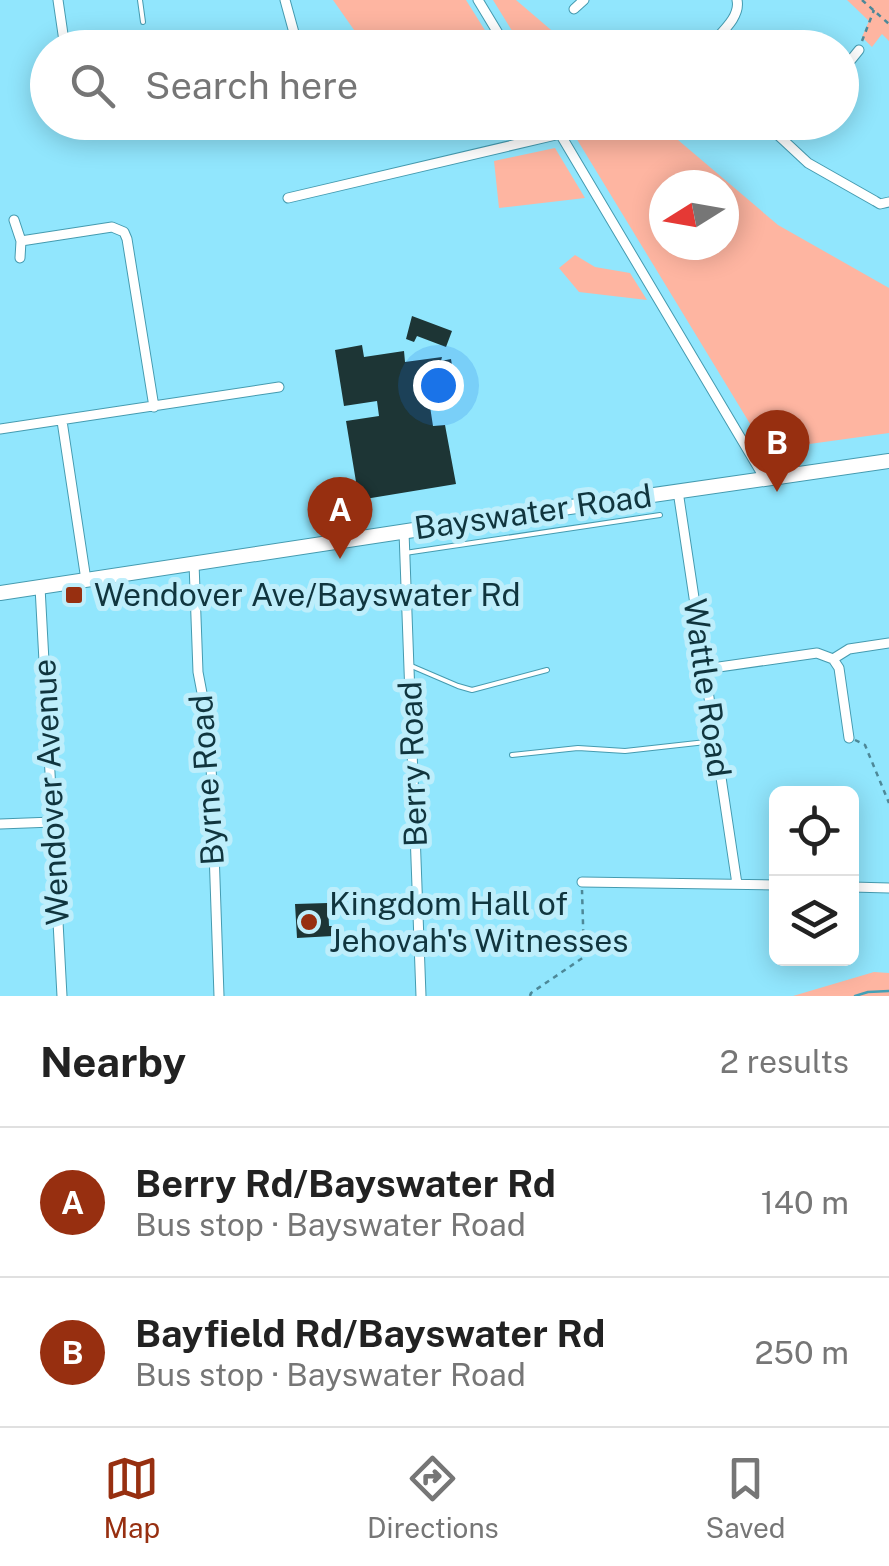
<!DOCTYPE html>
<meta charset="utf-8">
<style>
:root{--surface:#fff;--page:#f2f2f2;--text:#222;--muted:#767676;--line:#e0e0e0;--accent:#972f10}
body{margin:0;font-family:"Public Sans",sans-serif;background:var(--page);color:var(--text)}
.controls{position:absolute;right:30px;bottom:30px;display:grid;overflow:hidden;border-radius:15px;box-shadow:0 5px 25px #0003}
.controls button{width:90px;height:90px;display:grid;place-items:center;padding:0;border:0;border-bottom:2px solid var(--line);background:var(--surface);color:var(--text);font:50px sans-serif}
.compass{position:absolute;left:649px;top:170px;width:90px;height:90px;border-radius:50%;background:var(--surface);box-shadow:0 5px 25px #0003;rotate:259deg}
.you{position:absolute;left:438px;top:385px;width:35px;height:35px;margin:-25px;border:8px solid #fff;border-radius:50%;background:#1a73e8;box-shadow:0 0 0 15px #1a73e833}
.badge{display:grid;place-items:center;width:65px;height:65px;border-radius:50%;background:var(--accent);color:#fff;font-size:32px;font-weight:700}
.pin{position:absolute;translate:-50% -82px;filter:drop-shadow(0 2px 5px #0008)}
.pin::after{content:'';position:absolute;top:52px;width:35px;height:30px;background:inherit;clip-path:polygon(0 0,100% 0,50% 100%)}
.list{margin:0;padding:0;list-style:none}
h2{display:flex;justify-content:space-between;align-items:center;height:130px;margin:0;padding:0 40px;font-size:42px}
h2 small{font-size:32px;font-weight:400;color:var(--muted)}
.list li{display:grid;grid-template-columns:65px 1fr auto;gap:30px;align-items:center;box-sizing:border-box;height:150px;padding:0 40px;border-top:2px solid var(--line)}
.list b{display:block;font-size:38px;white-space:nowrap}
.list p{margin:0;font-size:32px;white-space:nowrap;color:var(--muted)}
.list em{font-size:32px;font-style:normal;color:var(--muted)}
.icon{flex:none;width:55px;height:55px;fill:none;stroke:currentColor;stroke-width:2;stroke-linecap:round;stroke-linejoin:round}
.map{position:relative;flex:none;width:889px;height:996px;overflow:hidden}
.search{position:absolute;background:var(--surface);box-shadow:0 5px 25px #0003;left:30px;right:30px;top:30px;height:110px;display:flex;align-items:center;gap:25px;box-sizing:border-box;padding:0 35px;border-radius:55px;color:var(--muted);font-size:38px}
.sheet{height:430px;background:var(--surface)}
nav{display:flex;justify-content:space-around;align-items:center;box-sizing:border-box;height:140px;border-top:2px solid var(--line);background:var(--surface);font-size:28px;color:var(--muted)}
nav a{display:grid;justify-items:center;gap:5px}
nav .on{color:var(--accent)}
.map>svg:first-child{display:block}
.green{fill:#feb5a1;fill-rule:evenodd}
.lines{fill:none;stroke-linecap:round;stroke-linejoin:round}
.stream{stroke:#44a0b6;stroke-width:2.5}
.building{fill:#1d3535}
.lane-casing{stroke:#459bb0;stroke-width:6}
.street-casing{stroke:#459bb0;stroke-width:11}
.primary-casing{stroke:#459bb0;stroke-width:16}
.path{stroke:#4d8898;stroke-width:2.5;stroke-dasharray:5 5;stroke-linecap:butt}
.lane{stroke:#fff;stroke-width:4}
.street{stroke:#fff;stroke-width:9}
.primary{stroke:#fff;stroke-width:14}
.poi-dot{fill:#972f10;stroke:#beeefb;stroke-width:4}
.labels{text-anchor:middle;stroke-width:10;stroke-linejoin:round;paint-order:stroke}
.street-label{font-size:32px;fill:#10353e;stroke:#beeefb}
.poi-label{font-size:32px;fill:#10353e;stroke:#beeefb;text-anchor:start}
</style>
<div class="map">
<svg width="889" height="996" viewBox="0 0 889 996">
<rect width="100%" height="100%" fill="#91e6fd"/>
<!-- green -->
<path class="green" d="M333,0H466L486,32L458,47H366Z
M493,0H516L571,47H522Z
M847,0H889V41L882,34L872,47L862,37L869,21Z
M567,123H658L778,225L889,288V433L766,450ZM664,185H724V245H664Z
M555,148L585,198L499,208L494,161Z
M575,255L595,267L630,273L647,300L579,292L559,268Z
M874,972L889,973V996H793Z"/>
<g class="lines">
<!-- stream -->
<path class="stream" d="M855,996L868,992L889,991"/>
</g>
<!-- building -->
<path class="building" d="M412,316L452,331L446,347L417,336L414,342L406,339Z
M362,345L364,357L404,351L405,362L442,357L441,361L451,359L457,396L429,400L433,426L445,425L456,484L359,500L346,421L379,416L377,401L344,406L335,350Z
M328,903L329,926H332L333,936L297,938L295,904Z"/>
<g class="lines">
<!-- lane casing -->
<g class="lane-casing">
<path id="lane" d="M140,0L143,22
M405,553L660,515
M409,665L458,686L472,690L547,670
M512,755L578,748L625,751L715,741"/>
</g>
<!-- street casing -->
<g class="street-casing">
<path id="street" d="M58,0L65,48
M285,0L296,40L294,48
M478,0L507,48
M574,9L584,0
M708,48C719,34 741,18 737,0
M842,71L859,50
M80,122H99
M553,122L765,479
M764,122L808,163L875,201L880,204L889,202
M783,139L798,122
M288,198L560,134
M14,220L21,241L20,258
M21,241L112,227L124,232L127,239L154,407
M62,421L86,580
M0,429L279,387
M678,491L737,884
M404,532L421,996
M194,563L198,672L210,735L219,996
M40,587L62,996
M833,659L839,668L849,738
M705,669L817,653L833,659L849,649L889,643
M0,824L53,822
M582,882L776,885
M852,887L889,888"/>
</g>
<!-- primary casing -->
<g class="primary-casing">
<path id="primary" d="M0,593L473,521L889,461"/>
</g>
<!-- path -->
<path class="path" d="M862,0L889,24
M862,41L874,10
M855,740L865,745L889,803
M530,996L531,993L584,957L582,890"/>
<!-- lane -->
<use href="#lane" class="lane"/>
<!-- street -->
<use href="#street" class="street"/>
<!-- primary -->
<use href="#primary" class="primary"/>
</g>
<!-- markers -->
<g class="poi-dot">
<rect x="64" y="585" width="20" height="20" rx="5"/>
<circle cx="309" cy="922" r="10"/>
</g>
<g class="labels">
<!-- street labels -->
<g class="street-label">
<text transform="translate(533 512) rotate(-8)" y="11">Bayswater Road</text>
<text transform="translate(707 688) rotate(82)" y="11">Wattle Road</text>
<text transform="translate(413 764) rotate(-92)" y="11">Berry Road</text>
<text transform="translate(207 780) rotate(-94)" y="11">Byrne Road</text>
<text transform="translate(51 792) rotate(-93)" y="11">Wendover Avenue</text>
</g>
<!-- poi labels -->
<g class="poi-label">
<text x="94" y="606">Wendover Ave/Bayswater Rd</text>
<text x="329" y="915">Kingdom Hall of<tspan x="329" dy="37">Jehovah's Witnesses</tspan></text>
</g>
</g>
</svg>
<div class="controls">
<button><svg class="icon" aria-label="locate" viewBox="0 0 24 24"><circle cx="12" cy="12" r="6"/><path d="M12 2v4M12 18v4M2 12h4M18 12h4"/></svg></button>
<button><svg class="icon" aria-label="layers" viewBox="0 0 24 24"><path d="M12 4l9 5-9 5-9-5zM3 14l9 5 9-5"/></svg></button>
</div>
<svg class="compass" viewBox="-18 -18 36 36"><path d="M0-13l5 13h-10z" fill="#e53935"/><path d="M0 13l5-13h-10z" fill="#767676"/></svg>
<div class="you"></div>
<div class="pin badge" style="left:340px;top:559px">A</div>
<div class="pin badge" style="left:777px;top:492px">B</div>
<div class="search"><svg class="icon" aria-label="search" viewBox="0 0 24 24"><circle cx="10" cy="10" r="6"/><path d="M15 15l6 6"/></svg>Search here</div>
</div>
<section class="sheet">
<h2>Nearby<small>2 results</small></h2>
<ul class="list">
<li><span class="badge">A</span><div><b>Berry Rd/Bayswater Rd</b><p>Bus stop · Bayswater Road</p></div><em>140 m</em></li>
<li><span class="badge">B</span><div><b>Bayfield Rd/Bayswater Rd</b><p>Bus stop · Bayswater Road</p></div><em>250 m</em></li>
</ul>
</section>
<nav>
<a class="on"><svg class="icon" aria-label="map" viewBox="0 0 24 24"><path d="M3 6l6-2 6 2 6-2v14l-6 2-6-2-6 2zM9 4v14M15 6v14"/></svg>Map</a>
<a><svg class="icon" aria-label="directions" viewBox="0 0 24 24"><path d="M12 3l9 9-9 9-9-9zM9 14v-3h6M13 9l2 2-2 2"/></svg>Directions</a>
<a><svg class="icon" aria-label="saved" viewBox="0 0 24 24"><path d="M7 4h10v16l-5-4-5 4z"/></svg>Saved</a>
</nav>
